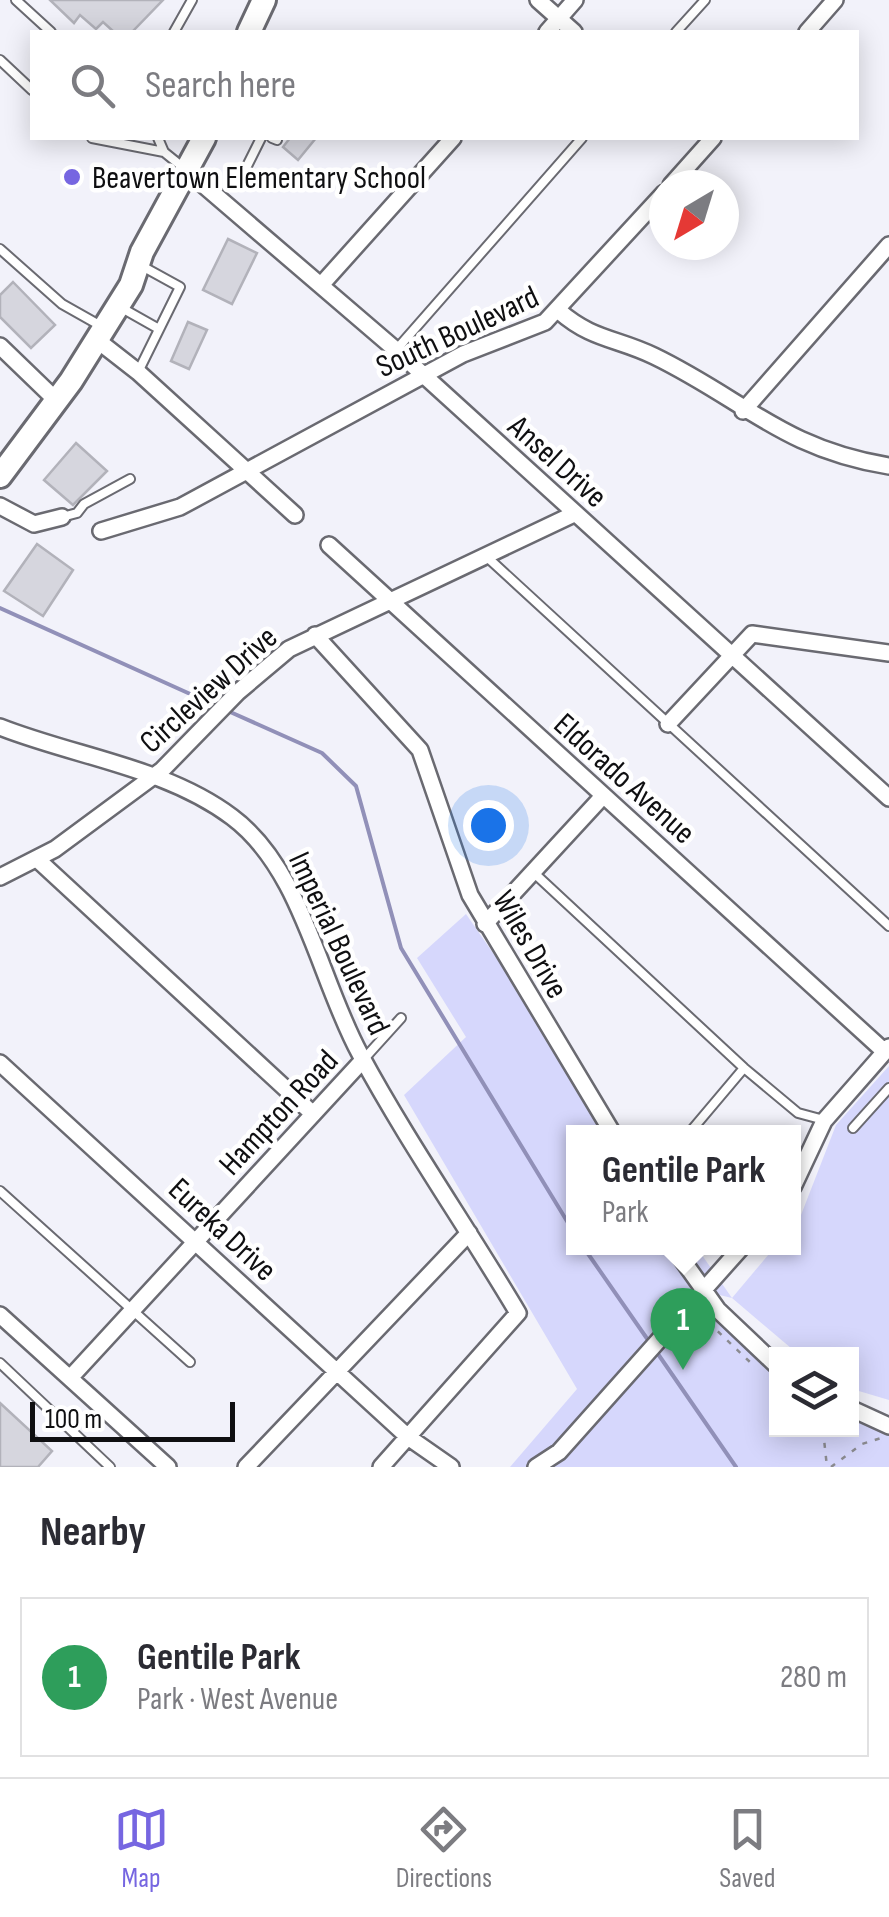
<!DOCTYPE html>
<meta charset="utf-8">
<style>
:root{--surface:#fff;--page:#f7f7f7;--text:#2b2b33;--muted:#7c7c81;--line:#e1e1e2;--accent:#7666e1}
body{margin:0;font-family:"Sofia Sans Condensed",sans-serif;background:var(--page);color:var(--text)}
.controls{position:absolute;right:30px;bottom:30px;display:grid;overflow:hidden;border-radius:0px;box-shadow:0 5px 25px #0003}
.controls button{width:90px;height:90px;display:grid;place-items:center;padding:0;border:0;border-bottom:2px solid var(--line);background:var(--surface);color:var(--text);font:50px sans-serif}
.compass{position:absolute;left:649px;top:170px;width:90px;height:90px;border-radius:50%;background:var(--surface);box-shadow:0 5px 25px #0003;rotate:218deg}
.scale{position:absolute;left:30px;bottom:25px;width:205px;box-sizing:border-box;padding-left:10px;border:5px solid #0f0f11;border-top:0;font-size:28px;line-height:35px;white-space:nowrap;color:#0f0f11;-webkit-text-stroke:8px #fff;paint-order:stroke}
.you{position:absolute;left:488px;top:825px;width:35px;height:35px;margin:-25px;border:8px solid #fff;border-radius:50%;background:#1a73e8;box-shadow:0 0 0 15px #1a73e833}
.badge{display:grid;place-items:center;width:65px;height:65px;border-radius:50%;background:var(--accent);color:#fff;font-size:32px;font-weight:700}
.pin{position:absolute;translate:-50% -82px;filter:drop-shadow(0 2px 5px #0008)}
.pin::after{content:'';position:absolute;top:52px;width:35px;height:30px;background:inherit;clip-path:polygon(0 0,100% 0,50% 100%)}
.popup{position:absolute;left:566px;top:1125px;width:235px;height:130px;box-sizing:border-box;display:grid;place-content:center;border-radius:0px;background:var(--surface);filter:drop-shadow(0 2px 8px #0005);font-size:32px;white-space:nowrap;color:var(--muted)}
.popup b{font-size:38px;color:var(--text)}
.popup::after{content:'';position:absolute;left:50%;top:100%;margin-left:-20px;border:20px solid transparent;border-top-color:var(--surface)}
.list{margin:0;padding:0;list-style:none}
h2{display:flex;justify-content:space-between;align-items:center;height:130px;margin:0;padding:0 40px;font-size:42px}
h2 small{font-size:32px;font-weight:400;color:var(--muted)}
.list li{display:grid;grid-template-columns:65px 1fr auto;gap:30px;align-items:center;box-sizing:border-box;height:160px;margin:0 20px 20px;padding:0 20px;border:2px solid var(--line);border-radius:0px}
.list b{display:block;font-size:38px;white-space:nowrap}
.list p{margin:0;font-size:32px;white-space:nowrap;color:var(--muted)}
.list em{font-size:32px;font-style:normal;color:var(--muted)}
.icon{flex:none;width:55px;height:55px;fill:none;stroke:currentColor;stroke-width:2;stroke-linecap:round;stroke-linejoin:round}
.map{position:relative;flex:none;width:889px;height:1467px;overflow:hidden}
.search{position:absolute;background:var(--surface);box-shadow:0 5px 25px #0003;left:30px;right:30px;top:30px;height:110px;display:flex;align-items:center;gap:25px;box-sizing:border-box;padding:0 35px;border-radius:0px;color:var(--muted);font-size:38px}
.sheet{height:310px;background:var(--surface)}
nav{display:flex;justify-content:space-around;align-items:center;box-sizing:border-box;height:140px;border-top:2px solid var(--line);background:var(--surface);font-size:28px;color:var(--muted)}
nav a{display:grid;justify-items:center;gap:5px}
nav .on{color:var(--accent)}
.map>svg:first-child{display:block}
.green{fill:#d6d7fc}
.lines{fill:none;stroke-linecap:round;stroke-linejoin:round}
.stream{stroke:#9190b8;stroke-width:4}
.building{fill:#d6d6de;stroke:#b2b2ba;stroke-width:2.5}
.service-casing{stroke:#6a6a71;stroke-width:12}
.minor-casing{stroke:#6a6a71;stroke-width:20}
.primary-casing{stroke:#6a6a71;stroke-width:28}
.path{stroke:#8b8b90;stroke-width:2.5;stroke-dasharray:5 8;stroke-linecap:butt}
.service{stroke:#fff;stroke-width:8}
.minor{stroke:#fff;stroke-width:15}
.primary{stroke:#fff;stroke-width:22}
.poi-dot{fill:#7666e1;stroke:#fff;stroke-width:4}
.labels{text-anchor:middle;stroke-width:9;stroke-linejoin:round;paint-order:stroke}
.poi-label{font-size:32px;fill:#0f0f11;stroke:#fff;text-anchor:start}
.street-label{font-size:32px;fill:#0f0f11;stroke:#fff}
</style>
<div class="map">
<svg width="889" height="1467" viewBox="0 0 889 1467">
<rect width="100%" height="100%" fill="#f2f2fa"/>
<!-- green -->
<path class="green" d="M466,914L617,1132H573V1248H697L732,1298L774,1248H793V1225L801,1215L836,1125L889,1066V1400L852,1389V1354H798L732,1298L703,1291L702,1302L720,1325L776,1372V1430H852V1419L889,1434V1467H510L577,1389L404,1095L466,1037L417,958Z"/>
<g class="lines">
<!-- stream -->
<path class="stream" d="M0,608L219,707
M228,711L322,753L356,786L401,948L573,1231
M584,1248L648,1340
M658,1354L736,1467"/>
</g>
<!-- building -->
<path class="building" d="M50,0H163L132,32H114L103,22L96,29L80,15L74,23Z
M290,138H316L298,160L283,147Z
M228,239L257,253L232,304L203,290Z
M13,282L55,325L31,348L0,317V295Z
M188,322L207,330L189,369L171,361Z
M76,443L107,471L73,505L44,480Z
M37,544L73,570L43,616L4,591Z
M0,1403L52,1451L38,1467H0Z"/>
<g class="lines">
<!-- service casing -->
<g class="service-casing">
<path id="service" d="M16,0L51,32
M174,32L192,0
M676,32L705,0
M0,60L32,90
M92,138L164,152L185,169
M158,138L164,152
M272,138L277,140
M241,178L261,138
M0,249L62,304L101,326
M120,307L159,329
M396,350L582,138
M138,372L180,287L140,265
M62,517L77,513L84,504L130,479
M487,557L889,926
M533,872L744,1068L798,1113L824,1120
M363,1060L401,1018
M853,1128L889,1088
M690,1132L744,1068
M0,1191L190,1362
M0,1363L110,1467"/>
</g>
<!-- minor casing -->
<g class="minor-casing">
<path id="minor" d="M538,0L574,32
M547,32L575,0
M807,32L835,0
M186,170L396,350L889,798
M671,185L713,138
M322,284L453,138
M559,311C592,340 617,338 654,356C743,399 783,449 889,466
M97,340L138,372L295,515
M0,346L57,401
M743,411L889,245
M0,506L34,524L62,517
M101,531L180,507L463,354L545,322L664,193
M329,545L885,1052
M315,635L420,750L470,895L612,1132
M668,724L752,634L889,653
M0,727C76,757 165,767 232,817C302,869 319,979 360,1054C408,1143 467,1227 518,1313L381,1467
M38,860L312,1113
M0,877L55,849L162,770L238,692L289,649L574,514
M485,924L603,796
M0,1063L408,1437L451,1467
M793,1187L824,1121L889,1047
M674,1248L718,1310L776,1365
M0,1315L168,1467
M70,1378L363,1060
M852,1409L889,1426
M246,1467L469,1233
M536,1467L559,1452L741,1248"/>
</g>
<!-- primary casing -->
<g class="primary-casing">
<path id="primary" d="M249,32L264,0
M0,476L71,381L131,285L142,252L204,138"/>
</g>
<!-- path -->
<path class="path" d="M696,1319L708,1322L751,1363
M823,1430L827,1467
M831,1467L862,1444L881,1438"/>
<!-- service -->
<use href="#service" class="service"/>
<!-- minor -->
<use href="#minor" class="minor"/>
<!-- primary -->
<use href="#primary" class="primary"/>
</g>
<!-- markers -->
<circle class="poi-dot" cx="72" cy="177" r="10"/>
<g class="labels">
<!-- poi labels -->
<g class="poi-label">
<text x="92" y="188">Beavertown Elementary School</text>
</g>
<!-- street labels -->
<g class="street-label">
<text transform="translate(457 331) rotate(-25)" y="11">South Boulevard</text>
<text transform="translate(558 461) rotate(42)" y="11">Ansel Drive</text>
<text transform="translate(208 689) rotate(-42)" y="11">Circleview Drive</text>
<text transform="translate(625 778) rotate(42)" y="11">Eldorado Avenue</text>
<text transform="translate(340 943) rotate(65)" y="11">Imperial Boulevard</text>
<text transform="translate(531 944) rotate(60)" y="11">Wiles Drive</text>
<text transform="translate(278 1112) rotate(-47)" y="11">Hampton Road</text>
<text transform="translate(223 1229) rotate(43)" y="11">Eureka Drive</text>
</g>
</g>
</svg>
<div class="controls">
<button><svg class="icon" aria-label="layers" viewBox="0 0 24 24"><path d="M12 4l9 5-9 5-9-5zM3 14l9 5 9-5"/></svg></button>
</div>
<svg class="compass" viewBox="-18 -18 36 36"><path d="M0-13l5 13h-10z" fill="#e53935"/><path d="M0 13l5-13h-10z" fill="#7c7c81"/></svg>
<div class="scale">100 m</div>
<div class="you"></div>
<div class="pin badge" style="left:683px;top:1370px;background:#2e9e5b">1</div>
<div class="popup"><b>Gentile Park</b>Park</div>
<div class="search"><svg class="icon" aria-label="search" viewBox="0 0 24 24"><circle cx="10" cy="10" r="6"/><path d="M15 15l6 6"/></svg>Search here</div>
</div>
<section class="sheet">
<h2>Nearby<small></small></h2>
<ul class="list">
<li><span class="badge" style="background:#2e9e5b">1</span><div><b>Gentile Park</b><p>Park · West Avenue</p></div><em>280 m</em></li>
</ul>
</section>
<nav>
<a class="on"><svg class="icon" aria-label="map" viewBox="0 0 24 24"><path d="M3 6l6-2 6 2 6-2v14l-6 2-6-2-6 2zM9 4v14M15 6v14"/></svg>Map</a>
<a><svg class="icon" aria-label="directions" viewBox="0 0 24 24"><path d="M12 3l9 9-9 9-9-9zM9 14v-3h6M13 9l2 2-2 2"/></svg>Directions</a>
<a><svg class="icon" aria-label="saved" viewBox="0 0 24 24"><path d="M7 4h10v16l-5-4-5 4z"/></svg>Saved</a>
</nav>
